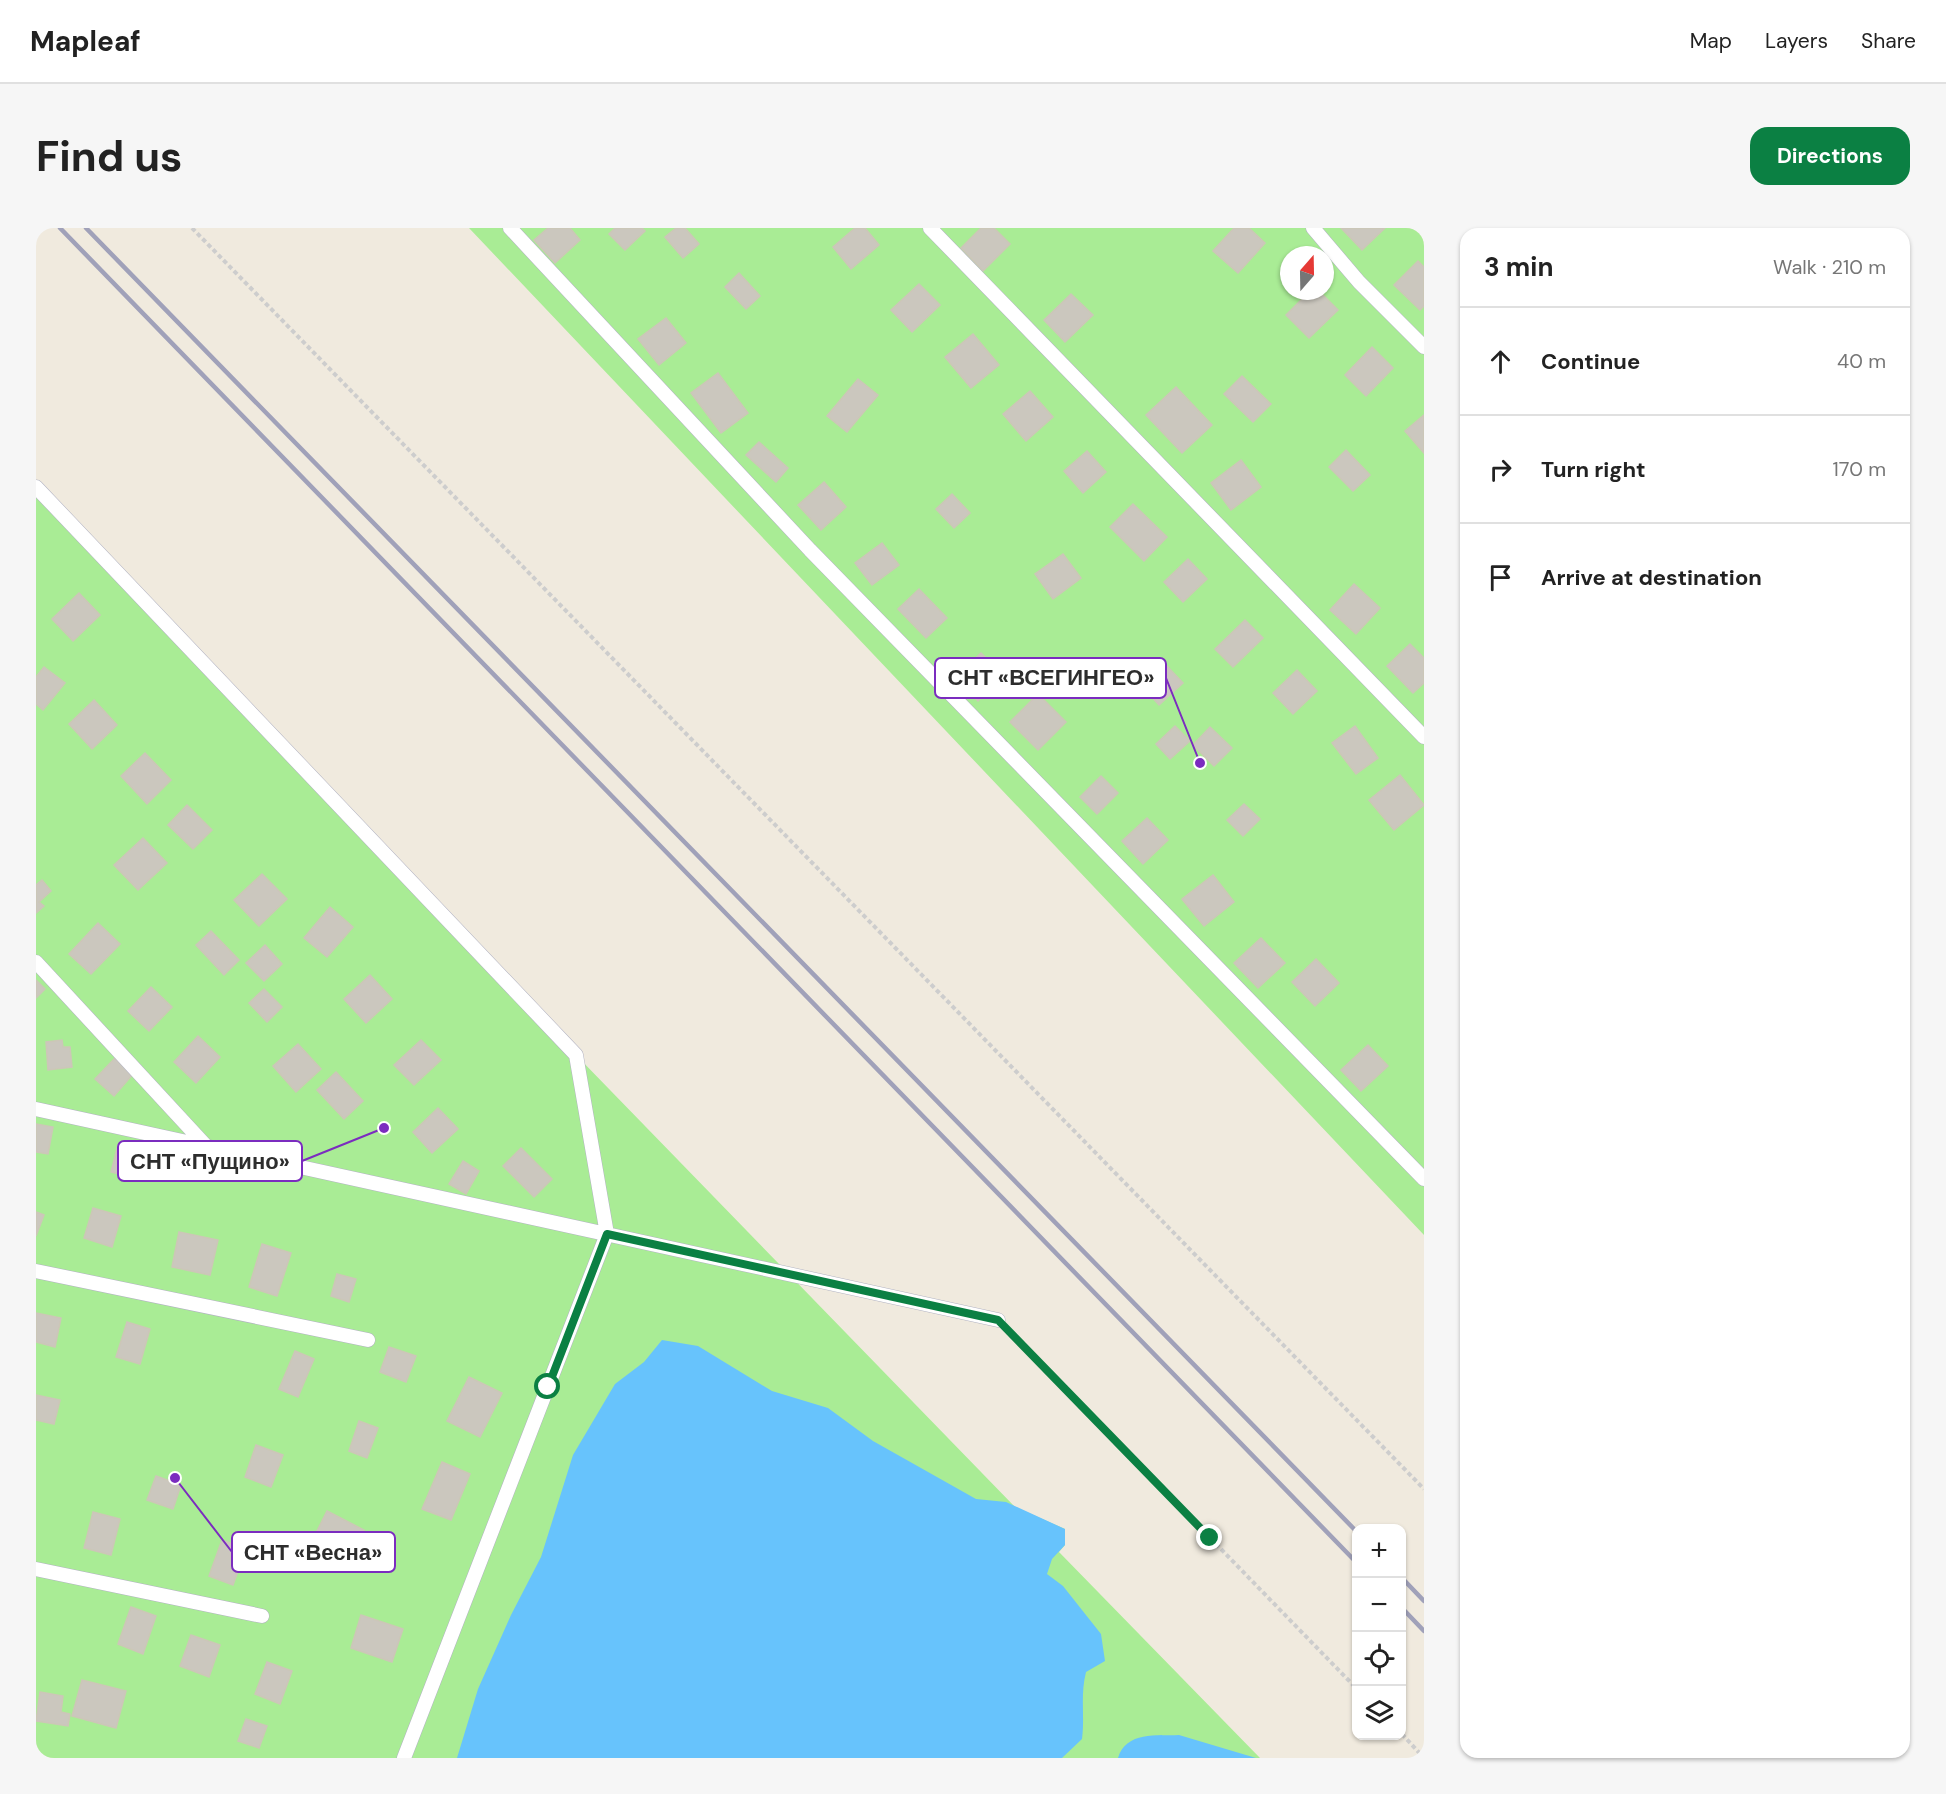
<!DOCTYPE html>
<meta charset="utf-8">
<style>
:root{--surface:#fff;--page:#f6f6f6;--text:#222;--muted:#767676;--line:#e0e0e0;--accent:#0b8043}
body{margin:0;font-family:"DM Sans",sans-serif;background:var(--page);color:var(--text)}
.controls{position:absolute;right:18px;bottom:18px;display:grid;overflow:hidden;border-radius:12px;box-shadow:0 2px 4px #0004}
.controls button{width:54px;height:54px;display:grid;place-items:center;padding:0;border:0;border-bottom:2px solid var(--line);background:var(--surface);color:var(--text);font:30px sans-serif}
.compass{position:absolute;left:1244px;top:18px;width:54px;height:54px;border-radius:50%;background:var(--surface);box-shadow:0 2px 4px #0004;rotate:20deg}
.stop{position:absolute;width:18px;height:18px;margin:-14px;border:4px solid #0b8043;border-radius:50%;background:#fff}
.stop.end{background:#0b8043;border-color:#fff;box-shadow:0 2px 6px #0008}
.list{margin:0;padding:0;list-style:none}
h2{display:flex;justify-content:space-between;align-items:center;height:78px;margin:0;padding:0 24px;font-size:26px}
h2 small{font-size:20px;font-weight:400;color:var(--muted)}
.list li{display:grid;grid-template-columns:39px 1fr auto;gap:18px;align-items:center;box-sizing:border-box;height:108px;padding:0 24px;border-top:2px solid var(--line)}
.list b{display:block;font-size:22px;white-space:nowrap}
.list em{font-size:20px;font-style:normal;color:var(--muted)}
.icon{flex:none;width:33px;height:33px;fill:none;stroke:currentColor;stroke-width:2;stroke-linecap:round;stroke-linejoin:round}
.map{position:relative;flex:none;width:1388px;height:1530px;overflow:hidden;border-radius:18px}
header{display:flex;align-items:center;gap:36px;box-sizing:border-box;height:84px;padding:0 30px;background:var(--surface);border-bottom:2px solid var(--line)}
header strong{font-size:28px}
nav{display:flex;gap:33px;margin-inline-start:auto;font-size:21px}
.intro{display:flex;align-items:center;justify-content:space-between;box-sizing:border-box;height:144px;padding:0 36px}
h1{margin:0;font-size:42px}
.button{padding:15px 27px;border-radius:18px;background:var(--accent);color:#fff;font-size:21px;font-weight:700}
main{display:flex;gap:36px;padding:0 36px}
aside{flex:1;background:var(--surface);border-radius:18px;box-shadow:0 2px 4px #0004}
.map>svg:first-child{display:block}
.green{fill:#a9ec95;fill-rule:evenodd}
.water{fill:#67c3fc}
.building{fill:#cbc7be;stroke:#ccc7b7;stroke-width:1.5}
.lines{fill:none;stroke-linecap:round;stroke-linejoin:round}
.lane-casing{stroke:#b2b3c2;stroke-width:15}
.path{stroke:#cdcdcd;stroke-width:4;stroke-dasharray:4.5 3;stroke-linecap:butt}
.lane{stroke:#fff;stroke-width:14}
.rail{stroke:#a0a1b9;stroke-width:4.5}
.route{stroke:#0b8043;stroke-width:8}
.leader{fill:none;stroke:#7b2cbf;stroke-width:2}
.callout-dot{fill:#7b2cbf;stroke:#fff;stroke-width:2}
.callout{fill:#fff;stroke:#7b2cbf;stroke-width:2}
.callout-label{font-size:22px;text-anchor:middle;font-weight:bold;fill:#2d2d2d}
</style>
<header>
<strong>Mapleaf</strong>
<nav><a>Map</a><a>Layers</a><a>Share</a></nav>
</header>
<div class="intro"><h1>Find us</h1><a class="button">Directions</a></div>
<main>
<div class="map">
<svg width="1388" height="1530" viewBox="0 0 1388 1530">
<rect width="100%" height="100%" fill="#f0eade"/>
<!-- green -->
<path class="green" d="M433,0H1388V1007ZM1253,27H1289V63H1253Z
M0,259L540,827L979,1279L1029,1301V1317L1023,1324L1224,1530H0Z"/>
<!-- water -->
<path class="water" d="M626,1112L662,1118L736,1163L792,1180L837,1213L940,1271L970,1274L1029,1301V1317L1016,1331L1011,1346L1027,1358L1065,1406L1069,1433L1050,1444C1044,1468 1049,1487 1046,1511L1026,1530H421L442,1461L475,1387L505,1329L537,1227L579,1156L608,1134Z
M1143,1507L1220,1530H1082C1090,1503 1121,1508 1143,1507Z"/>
<!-- building -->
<path class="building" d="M512,0H534L544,12L519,35L498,12Z
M579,0H606L609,3L589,22L573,6Z
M640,0H649L663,16L647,30L629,9Z
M819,0H829L843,17L815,41L797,19Z
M945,0H958L974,16L947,43L925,20Z
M1198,0H1213L1229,15L1202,45L1177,23Z
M1305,0H1349L1326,22Z
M1382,33L1388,39V78L1384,82L1358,57Z
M703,45L724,68L710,81L689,59Z
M883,56L904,77L876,104L855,82Z
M1274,63H1283L1302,82L1273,110L1250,87Z
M1035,66L1057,87L1029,114L1008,92Z
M630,90L650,115L623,137L602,111Z
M937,106L963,137L935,160L909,129Z
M1336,119L1357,140L1330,168L1309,147Z
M682,145L712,185L685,205L655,165Z
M1206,148L1235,176L1217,194L1188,166Z
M822,151L842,167L811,204L791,188Z
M1140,159L1176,197L1146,225L1110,187Z
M994,163L1017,189L990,213L967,186Z
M1388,187V225L1369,203Z
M723,214L752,240L740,254L710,227Z
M1310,222L1334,247L1317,263L1293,239Z
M1051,223L1070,244L1047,265L1028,243Z
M1205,232L1225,259L1195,282L1175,255Z
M788,254L810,279L785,302L762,277Z
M916,266L934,285L918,300L900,281Z
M1097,276L1131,309L1108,333L1074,299Z
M846,315L863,337L836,357L819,335Z
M1027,326L1045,350L1017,371L999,346Z
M1152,331L1171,351L1147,374L1128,354Z
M1318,356L1344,380L1320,406L1294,382Z
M883,361L911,390L890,410L862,381Z
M43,365L64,387L37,413L16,391Z
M1209,392L1227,410L1197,439L1179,421Z
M1374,416L1388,430V455L1377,465L1351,438Z
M945,425L968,448L942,473L919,450Z
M1128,435L1147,455L1123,477L1105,457Z
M8,439L29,455L7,482L0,476V449Z
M1261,442L1281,463L1257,486L1237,465Z
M1002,466L1030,494L1002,522L974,494Z
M58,472L81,497L56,521L33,496Z
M1139,498L1154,513L1134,531L1120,516Z
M1319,498L1342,530L1320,546L1296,515Z
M1174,499L1196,520L1178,538L1157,517Z
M109,525L135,552L111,576L85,548Z
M1364,547L1388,577L1358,602L1333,572Z
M1065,548L1082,565L1061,586L1044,569Z
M1208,576L1224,591L1207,608L1191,592Z
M151,577L176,602L157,621L132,597Z
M1111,590L1132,612L1107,636L1086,613Z
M107,610L131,635L102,662L78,637Z
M226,646L251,671L223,698L198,672Z
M1177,647L1198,674L1168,698L1146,671Z
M6,652L15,663L3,674L8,678L0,685V657Z
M294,679L317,699L291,729L268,710Z
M62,695L84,716L55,746L33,726Z
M175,703L203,732L188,747L160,717Z
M1225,710L1249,735L1222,760L1198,735Z
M229,717L246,736L228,753L210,735Z
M1280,731L1303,755L1279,778L1256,754Z
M334,747L356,771L330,795L308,771Z
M0,752L9,761L0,770Z
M115,759L136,779L113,803L92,783Z
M228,761L246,779L231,794L213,775Z
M162,808L184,829L160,855L138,834Z
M26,812L27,819H34L36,839L12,842L10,814Z
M385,812L405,832L378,857L358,837Z
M262,816L285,841L260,864L237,838Z
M1332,817L1352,838L1325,863L1305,842Z
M79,830L97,846L78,868L59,851Z
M300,844L327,873L308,891L281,862Z
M402,880L422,901L396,925L377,904Z
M0,896L17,899L12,926L0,924Z
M82,917L117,926L110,953L75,944Z
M485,920L516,951L498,969L467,938Z
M427,933L443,943L430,966L413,956Z
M57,980L85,988L76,1019L48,1010Z
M0,984L8,987L0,1008Z
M143,1004L182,1012L174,1047L136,1039Z
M226,1016L255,1025L241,1068L213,1059Z
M301,1046L320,1051L313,1074L295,1068Z
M0,1085L25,1090L19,1119L0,1114Z
M91,1094L114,1101L104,1136L80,1129Z
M353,1119L380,1128L370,1154L344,1144Z
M259,1123L278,1131L262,1169L243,1161Z
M433,1149L466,1165L444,1209L411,1193Z
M0,1167L24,1172L18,1196L0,1192Z
M323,1193L342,1200L331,1230L313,1223Z
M220,1217L247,1227L235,1259L209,1249Z
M406,1234L434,1246L415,1292L386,1281Z
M120,1248L145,1257L137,1281L111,1272Z
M291,1283L328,1302L308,1342L271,1323Z
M57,1284L84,1291L75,1327L48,1320Z
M186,1312L210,1321L197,1357L173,1348Z
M95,1379L120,1388L107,1426L82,1416Z
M325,1387L367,1401L356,1434L315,1420Z
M155,1407L184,1417L173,1449L144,1438Z
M231,1434L256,1443L244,1476L219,1466Z
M46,1452L90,1463L80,1500L36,1488Z
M4,1464L27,1468L25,1484L34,1486L32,1498L0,1493Z
M210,1491L231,1498L223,1520L202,1513Z"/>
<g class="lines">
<!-- lane casing -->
<g class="lane-casing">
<path id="lane" d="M474,0L774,322L1388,951
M894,0L1388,509
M1277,0L1323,54L1388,119
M0,259L540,827L571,1006L368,1530
M0,734L171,919
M0,881L962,1092
M0,1043L332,1112
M0,1341L226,1388"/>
</g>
<!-- path -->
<path class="path" d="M156,0L1388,1261
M976,1106L1320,1460
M1366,1506L1388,1530"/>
<!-- lane -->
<use href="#lane" class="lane"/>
<!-- rail -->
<path class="rail" d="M24,0L1320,1334
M50,0L1320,1303
M1366,1350L1388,1373
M1366,1380L1388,1403"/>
</g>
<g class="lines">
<!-- route -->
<path class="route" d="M512,1159L571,1006L962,1092L1174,1310"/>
</g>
<!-- callouts -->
<path class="leader" d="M1164 535L1130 450M348 900L266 933M139 1250L196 1324"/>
<g class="callout-dot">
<circle cx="1164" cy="535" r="6"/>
<circle cx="348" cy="900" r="6"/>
<circle cx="139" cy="1250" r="6"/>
</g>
<g class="callout">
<rect x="899" y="430" width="231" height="40" rx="6"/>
<rect x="82" y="913" width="184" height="40" rx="6"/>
<rect x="196" y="1304" width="163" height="40" rx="6"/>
</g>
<g class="callout-label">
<text x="1015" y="457">СНТ «ВСЕГИНГЕО»</text>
<text x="174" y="941">СНТ «Пущино»</text>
<text x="277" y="1332">СНТ «Весна»</text>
</g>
</svg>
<div class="controls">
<button>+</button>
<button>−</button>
<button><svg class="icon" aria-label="locate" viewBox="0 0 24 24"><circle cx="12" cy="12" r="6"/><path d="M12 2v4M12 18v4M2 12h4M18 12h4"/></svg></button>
<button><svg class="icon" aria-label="layers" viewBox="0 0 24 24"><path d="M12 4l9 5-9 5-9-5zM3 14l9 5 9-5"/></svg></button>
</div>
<svg class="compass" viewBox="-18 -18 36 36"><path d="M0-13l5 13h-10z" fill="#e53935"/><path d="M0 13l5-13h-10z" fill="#767676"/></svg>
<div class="stop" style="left:512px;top:1159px"></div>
<div class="stop end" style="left:1174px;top:1310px"></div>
</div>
<aside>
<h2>3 min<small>Walk · 210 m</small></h2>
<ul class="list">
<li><svg class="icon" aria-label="ahead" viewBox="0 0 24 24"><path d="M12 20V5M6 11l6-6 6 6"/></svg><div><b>Continue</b></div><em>40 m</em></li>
<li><svg class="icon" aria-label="right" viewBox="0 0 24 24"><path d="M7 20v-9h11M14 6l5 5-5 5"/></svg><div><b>Turn right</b></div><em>170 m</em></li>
<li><svg class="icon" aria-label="arrive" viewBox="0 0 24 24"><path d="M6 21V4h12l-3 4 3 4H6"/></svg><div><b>Arrive at destination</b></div></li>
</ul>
</aside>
</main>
